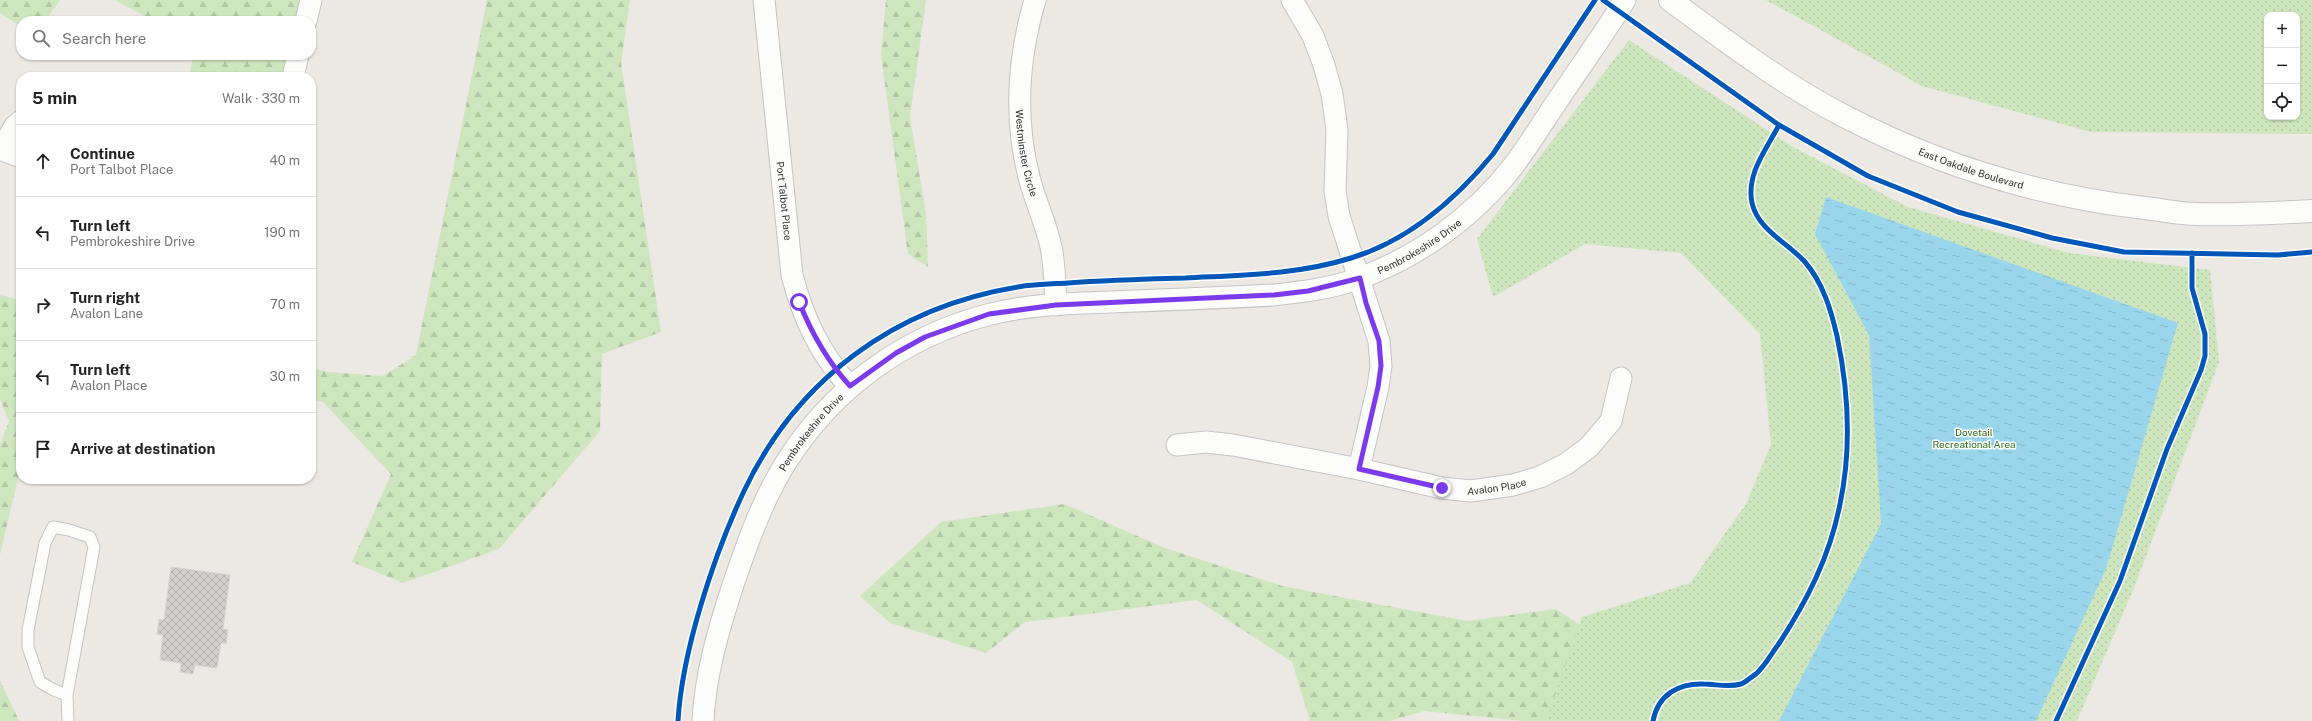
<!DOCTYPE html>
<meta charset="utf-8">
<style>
:root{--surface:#fff;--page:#f6f6f6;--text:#222;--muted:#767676;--line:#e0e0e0}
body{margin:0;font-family:"Public Sans",sans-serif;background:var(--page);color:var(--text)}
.controls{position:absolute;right:12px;top:12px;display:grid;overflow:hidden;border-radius:8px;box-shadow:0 1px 3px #0004}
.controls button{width:36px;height:36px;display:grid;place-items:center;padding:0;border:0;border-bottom:1px solid var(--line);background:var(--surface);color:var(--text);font:20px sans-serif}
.stop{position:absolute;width:12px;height:12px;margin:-9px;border:3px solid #7c3aed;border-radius:50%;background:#fff}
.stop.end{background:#7c3aed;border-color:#fff;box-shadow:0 1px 4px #0008}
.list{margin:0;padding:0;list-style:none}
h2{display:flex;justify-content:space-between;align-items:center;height:52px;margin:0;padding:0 16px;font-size:17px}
h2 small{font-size:13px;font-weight:400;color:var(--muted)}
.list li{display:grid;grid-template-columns:26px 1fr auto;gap:12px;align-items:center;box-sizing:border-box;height:72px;padding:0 16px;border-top:1px solid var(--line)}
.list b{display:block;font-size:15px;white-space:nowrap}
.list p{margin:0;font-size:13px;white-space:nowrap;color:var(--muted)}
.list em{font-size:13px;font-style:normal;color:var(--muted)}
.icon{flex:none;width:22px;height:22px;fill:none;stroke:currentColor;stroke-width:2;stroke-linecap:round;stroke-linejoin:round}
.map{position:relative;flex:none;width:2312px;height:721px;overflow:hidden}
.search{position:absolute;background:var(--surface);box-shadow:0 1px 3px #0004;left:16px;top:16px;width:300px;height:44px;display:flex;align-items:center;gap:10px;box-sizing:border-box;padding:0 14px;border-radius:16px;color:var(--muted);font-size:15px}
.panel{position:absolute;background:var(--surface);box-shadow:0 1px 3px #0004;left:16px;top:72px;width:300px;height:412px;border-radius:16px}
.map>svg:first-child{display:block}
.forest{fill:url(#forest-firs)}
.park{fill:url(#park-dots);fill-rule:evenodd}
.water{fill:url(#water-ripples)}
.building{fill:url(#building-cross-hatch);stroke:#d7d4d0}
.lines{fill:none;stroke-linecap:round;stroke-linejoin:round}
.lane-casing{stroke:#c5c4c5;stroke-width:13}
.street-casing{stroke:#c5c4c5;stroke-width:23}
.secondary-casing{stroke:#c5c4c5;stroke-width:24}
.lane{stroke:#fcfcfb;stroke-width:11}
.street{stroke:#fcfcfb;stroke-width:21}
.secondary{stroke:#fcfcfb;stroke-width:22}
.cycleway-casing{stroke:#fff;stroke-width:8}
.cycleway{stroke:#0057b8;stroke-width:5}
.route{stroke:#7c3aed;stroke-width:5}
.labels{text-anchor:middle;stroke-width:3;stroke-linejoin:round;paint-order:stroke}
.street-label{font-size:10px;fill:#2e2e2e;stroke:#fff}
.park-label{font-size:10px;fill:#2c6e1b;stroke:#fff}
</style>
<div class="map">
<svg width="2312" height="721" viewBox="0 0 2312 721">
<defs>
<pattern id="forest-firs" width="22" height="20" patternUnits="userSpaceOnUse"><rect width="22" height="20" fill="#cee6be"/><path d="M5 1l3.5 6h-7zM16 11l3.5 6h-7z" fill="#b1c6a4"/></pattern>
<pattern id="park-dots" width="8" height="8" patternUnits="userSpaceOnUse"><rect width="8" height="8" fill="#cee6be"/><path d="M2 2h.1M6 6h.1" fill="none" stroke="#b1c6a4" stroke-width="1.8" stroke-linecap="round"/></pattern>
<pattern id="water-ripples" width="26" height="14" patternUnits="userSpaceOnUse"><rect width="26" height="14" fill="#99d6ec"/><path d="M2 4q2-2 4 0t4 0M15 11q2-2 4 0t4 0" fill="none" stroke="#84b8cb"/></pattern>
<pattern id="building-cross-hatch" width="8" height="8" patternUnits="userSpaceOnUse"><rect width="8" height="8" fill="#d1cecb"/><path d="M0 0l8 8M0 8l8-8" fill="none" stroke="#b4b1af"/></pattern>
</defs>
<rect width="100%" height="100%" fill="#ece8e4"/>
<!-- forest -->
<path class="forest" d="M0,0H60L45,21H21V27L0,13Z
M115,0H303L298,21H154Z
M487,0H630L621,62L661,332L602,354L600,431L499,549L403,583L352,562L391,474L323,402L311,399V368L328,372L383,376L416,355Z
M886,0H926L910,117L926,214L928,267L908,254L881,55Z
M193,55H290L285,77H189Z
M0,295L21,300V465L0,555V445L9,421L0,399Z
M1064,504L1165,548L1282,586L1467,621L1556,609L1608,644L1577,721H1524L1424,711L1389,721H1310L1292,662L1197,600L1025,622L986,653L890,623L860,596L941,522Z
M0,680L19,721H0Z"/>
<!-- park -->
<path class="park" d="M1766,0H2312V134L2091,132L1922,86ZM2267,15H2297V117H2267Z
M1629,40L1793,147L1908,207L2069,253L2210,270L2219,362L2136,583L2077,721H1546L1582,617L1690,583L1746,504L1771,444L1760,334L1681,253L1585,244L1493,297L1477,239Z"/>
<!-- water -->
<path class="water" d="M1826,197L2178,323L2106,569L2036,721H1779L1881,524L1869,335L1815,234Z"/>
<!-- building -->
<path class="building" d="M171,567L230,575L223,629L228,630L226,644L221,643L217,668L195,665L193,674L180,672L181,663L160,660L163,635L157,634L159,619L164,620Z"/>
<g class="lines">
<!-- lane casing -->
<g class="lane-casing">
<path id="lane" d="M67,695L54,690L40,682L28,647V630L45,543L53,527L69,530L90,537L94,547L67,695L68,721"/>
</g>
<!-- street casing -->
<g class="street-casing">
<g id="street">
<path id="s1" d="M764,0L792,275C803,318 820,354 850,387"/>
<path id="s2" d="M1035,0C1018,58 1014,118 1029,177C1035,201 1046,223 1051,247C1055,266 1055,285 1056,305"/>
<path d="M1292,0L1313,36L1324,65L1332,94L1337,130L1335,191L1339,216L1379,341L1381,366L1378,387L1359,469"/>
<path d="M306,21L311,0"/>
<path d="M293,77L298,55"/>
<path d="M0,149L21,157"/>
<path d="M2,150L14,127L21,121"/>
<path id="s3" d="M1177,445L1206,442L1233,445L1359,469L1442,488L1471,491L1513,485L1540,477L1566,464L1589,447L1611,421L1621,378"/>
<path id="s4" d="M703,721C705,675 719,628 733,585C747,544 762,501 785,464C831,390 903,337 987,315C1027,304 1069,304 1110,302C1164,300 1219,298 1274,295C1300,292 1328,289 1354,280C1416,259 1474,217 1514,165C1529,145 1543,122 1558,100C1580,67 1604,34 1625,0"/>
</g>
</g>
<!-- secondary casing -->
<g class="secondary-casing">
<g id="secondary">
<path id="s5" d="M1670,0C1726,41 1782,84 1844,116C1938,165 2040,196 2145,208C2162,210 2180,214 2197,214C2235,215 2274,213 2312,211"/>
</g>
</g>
<!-- lane -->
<use href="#lane" class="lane"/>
<!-- street -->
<use href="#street" class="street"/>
<!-- secondary -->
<use href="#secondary" class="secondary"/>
<!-- cycleway casing -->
<g class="cycleway-casing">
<path id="cycleway" d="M1603,0L1779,125L1868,176L1958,212L2052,238L2124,252L2278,255L2312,252
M678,721C682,651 714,555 744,491C797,379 895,307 1018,287C1035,284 1051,284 1068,283C1107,280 1146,279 1185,278C1241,275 1297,275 1351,258C1408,241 1456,199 1493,154L1595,0
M1653,721C1658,695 1678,683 1704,684C1716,684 1728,688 1741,684C1746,682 1751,677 1756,674C1765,666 1771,654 1778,645C1807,601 1830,556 1840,504C1852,447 1849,393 1837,336C1831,310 1823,283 1805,262C1788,243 1758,230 1752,203C1746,174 1766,150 1779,125
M2056,721L2120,581L2167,449L2201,370L2205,356V334L2192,288V253"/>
</g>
<!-- cycleway -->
<use href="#cycleway" class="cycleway"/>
</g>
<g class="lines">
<!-- route -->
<path class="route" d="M799,302C812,334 827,361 850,386L896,353L925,337L989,314L1056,305L1274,295L1308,291L1360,278L1366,303L1379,341L1381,366L1378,387L1359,469L1442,488"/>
</g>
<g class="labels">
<!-- street labels -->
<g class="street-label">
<text dy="4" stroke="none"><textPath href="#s2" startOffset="155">Westminster Circle</textPath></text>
<text dy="4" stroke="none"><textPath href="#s5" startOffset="347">East Oakdale Boulevard</textPath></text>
<text dy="4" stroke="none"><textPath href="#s1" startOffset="202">Port Talbot Place</textPath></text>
<text dy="4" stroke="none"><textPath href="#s4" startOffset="972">Pembrokeshire Drive</textPath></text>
<text dy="4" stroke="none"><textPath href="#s4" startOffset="313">Pembrokeshire Drive</textPath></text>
<text dy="4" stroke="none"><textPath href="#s3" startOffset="325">Avalon Place</textPath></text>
</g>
<!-- park labels -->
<g class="park-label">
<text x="1974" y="436">Dovetail<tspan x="1974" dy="12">Recreational Area</tspan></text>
</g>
</g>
</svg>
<div class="controls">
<button>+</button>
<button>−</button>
<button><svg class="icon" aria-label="locate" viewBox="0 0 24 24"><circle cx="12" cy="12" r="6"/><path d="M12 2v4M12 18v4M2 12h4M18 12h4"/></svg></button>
</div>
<div class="stop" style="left:799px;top:302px"></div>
<div class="stop end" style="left:1442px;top:488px"></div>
<div class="search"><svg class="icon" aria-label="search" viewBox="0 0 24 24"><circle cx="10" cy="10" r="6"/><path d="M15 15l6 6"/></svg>Search here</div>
<section class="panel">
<h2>5 min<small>Walk · 330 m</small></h2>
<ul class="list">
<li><svg class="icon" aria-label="ahead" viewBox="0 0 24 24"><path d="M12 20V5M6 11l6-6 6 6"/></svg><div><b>Continue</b><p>Port Talbot Place</p></div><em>40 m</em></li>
<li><svg class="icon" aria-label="left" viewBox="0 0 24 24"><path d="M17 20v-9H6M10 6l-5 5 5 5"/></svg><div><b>Turn left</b><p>Pembrokeshire Drive</p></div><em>190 m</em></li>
<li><svg class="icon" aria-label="right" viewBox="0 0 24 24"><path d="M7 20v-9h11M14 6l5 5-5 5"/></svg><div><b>Turn right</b><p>Avalon Lane</p></div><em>70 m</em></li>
<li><svg class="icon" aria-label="left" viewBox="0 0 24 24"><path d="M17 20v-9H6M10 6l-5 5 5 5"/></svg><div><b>Turn left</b><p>Avalon Place</p></div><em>30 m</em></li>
<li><svg class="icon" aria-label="arrive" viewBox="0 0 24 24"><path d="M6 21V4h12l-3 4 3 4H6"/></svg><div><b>Arrive at destination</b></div></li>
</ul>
</section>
</div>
